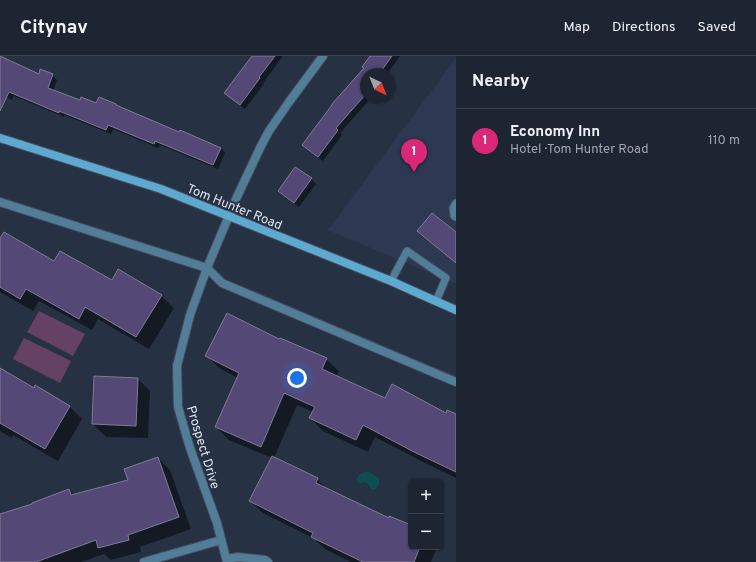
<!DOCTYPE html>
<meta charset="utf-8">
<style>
:root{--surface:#1d2533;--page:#2a313f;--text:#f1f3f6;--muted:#a0a5ac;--line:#3b424e;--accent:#db2777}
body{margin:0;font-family:Overpass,sans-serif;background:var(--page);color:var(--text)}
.controls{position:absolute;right:12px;bottom:12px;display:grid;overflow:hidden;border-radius:6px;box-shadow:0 1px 3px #0004}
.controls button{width:36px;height:36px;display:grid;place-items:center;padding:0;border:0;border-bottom:1px solid var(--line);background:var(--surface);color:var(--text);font:20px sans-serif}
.compass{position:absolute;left:360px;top:12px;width:36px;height:36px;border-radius:50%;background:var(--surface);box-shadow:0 1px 3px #0004;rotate:137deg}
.you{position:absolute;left:297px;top:322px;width:14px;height:14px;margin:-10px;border:3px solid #fff;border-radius:50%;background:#1a73e8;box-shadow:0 0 0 6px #1a73e833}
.badge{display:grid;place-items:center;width:26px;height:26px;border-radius:50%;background:var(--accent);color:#fff;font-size:13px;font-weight:700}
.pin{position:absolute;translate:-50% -33px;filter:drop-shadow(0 1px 2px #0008)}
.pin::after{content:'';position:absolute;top:21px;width:14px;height:12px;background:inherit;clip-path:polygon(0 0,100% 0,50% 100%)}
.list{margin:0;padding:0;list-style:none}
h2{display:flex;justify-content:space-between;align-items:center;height:52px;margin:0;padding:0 16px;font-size:17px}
h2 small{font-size:13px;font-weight:400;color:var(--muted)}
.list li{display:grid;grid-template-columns:26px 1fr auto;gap:12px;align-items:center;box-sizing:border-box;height:64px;padding:0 16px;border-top:1px solid var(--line)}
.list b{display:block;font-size:15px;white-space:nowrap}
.list p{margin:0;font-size:13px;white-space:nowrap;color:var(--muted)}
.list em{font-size:13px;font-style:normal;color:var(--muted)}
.map{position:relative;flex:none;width:456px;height:506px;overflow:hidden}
header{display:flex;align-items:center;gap:24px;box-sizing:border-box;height:56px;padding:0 20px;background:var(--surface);border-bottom:1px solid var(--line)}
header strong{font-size:19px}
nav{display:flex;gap:22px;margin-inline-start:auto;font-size:14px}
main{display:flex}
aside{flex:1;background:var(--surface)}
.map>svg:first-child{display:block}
.built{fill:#2d3952}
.green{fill:#644165}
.water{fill:#0c4e52}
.shadow{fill:#0007}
.building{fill:#544877;stroke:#807b93}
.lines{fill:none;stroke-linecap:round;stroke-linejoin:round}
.lane-casing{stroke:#444d5f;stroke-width:9}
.street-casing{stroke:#444d5f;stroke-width:10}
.secondary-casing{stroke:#444d5f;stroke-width:10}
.lane{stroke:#517e96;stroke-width:7}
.street{stroke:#517e96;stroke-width:8}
.secondary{stroke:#5ea9cf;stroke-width:8}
.labels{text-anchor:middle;stroke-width:4;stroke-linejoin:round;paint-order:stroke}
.street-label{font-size:13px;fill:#dae1ee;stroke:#273144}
</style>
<header>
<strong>Citynav</strong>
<nav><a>Map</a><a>Directions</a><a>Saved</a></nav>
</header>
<main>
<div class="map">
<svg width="456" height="506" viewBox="0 0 456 506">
<rect width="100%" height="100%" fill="#273144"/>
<!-- built -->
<path class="built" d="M456,2V228L328,174Z"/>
<!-- green -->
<path class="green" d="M39,255L85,278L73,300L27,276Z
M24,282L71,305L60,327L13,303Z"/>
<!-- water -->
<path class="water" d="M365,416H369L379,422V429L374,434L370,432L368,428L365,426L359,427L356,424L359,419Z"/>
<!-- shadow -->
<path class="shadow" d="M253,0H283L263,27L264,28L245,53L225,37Z
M372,0H400L387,18H366V42H371L340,77L342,79L323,105L308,94L304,89L365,12Z
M0,4L39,19H52L57,24L53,35L80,46L180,78L221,92L225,97L218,113L160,89L158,92L113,73L111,78L64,59V61L14,40L12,44L0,38Z
M311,123L316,128L299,151L284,140L279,135Z
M0,184L55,207L112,225L161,240L174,252L149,293L98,263L92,274L39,245L33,255L0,236Z
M280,285L326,303L339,315L336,321L385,343L446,358L456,359V422L427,408L375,381L368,396L323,375L310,362L313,356L297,349L274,402L317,423L328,434L389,463L411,470V491H437L431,506H351L325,493L313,482L263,457L250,445L272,402L229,384L216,371L238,322L219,312L207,300Z
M0,314L34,333L36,331L70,351L82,363L58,405L13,379L12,382L0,375Z
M138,323L150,335L148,382L106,381L93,368Z
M158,402L170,414L191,473L140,491L141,496L111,504L104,498L81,506H2L0,500V459L33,449L69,434L74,439L130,424Z"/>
<!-- building -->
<path class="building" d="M0,0L39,18L40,13L53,18L48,32L80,44L81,41L96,47L99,41L116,48V49L179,76L180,74L221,92L213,109L155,85L154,88L108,69L106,74L59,55V57L9,36L0,55Z
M252,0H275L259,21L260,22L240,49L224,37Z
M370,0H392L379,18H366V38L336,72L338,74L318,101L302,89L332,49V48L364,12L362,11Z
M295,111L312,122L294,147L278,135Z
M432,157L456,176V207L417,175Z
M4,176L54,205L60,195L112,224L118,213L162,239L136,281L85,251L79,263L26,233L20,243L0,231V182Z
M227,257L279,283L280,282L327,302L322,313L385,342L392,328L446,357L447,354L456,358V416L414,396L363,369L356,384L309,362L315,351L284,337L261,391L215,371L239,317L205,300Z
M0,312L34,332L35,329L70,350L45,393L0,367Z
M94,320L138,322L136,370L92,368Z
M272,400L318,422L316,427L389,462V460L411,469V491H420L414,506H363L311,481L313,477L249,445Z
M158,401L179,461L128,479L129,484L98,492L96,484L36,506H0V458L32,448V447L69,433L71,439L128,424L124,413Z"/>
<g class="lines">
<!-- lane casing -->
<g class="lane-casing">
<path id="lane" d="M456,147L453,152L454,160L456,161
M391,225L407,195L446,222L436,245"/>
</g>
<!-- street casing -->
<g class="street-casing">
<path id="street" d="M0,146L207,212L222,227L456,326
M227,503L238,501L265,504L268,506
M144,506L221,484
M227,506L217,467L190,392L178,351L177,310L190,259L207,212L236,143L261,90L269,75L289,46L323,0"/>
</g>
<!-- secondary casing -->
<g class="secondary-casing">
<path id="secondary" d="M0,82L161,133L391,225L413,235L456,254"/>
</g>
<!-- lane -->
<use href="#lane" class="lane"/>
<!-- street -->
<use href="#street" class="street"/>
<!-- secondary -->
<use href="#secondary" class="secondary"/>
</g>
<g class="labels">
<!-- street labels -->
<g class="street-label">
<text transform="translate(235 150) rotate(22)" y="5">Tom Hunter Road</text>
<text transform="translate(204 391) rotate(73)" y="5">Prospect Drive</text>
</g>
</g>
</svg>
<div class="controls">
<button>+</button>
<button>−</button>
</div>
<svg class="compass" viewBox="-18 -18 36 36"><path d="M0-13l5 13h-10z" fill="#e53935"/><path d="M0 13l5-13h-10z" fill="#a0a5ac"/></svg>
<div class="you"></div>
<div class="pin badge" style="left:414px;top:116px">1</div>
</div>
<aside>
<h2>Nearby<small></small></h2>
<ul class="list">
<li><span class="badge">1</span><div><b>Economy Inn</b><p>Hotel · Tom Hunter Road</p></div><em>110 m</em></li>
</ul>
</aside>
</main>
